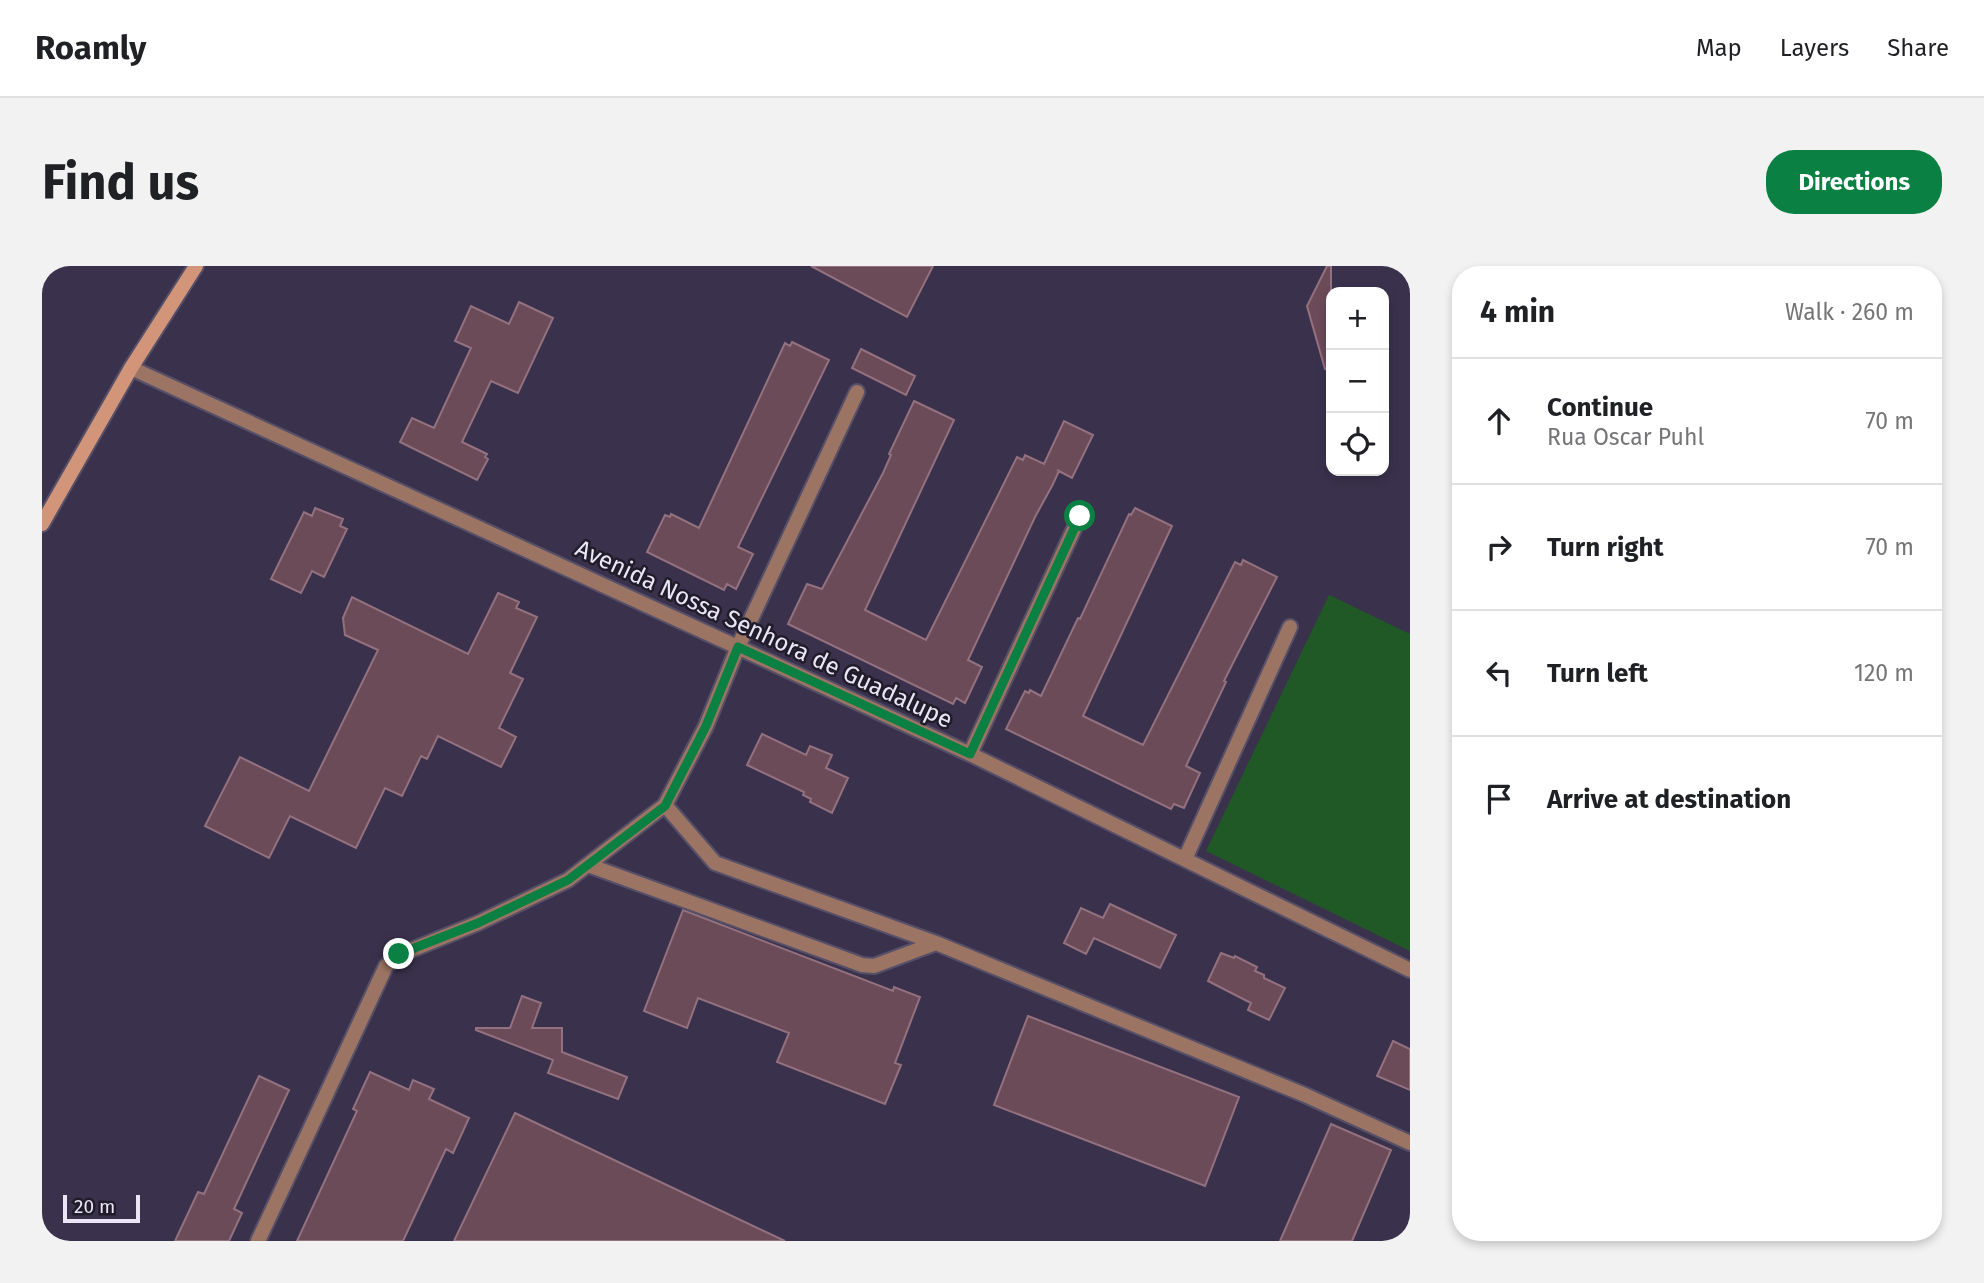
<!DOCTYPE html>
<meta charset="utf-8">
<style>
:root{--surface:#fff;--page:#f2f2f2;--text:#202124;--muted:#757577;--line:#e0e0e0;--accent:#0b8043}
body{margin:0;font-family:"Fira Sans",sans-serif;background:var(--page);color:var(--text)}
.controls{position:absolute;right:21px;top:21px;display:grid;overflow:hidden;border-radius:14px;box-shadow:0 4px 10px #0003}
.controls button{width:63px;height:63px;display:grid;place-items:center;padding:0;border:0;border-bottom:2px solid var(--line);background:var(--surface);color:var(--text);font:35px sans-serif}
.scale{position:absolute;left:21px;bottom:18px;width:77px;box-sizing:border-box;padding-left:7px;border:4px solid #eae6f7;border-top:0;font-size:19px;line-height:24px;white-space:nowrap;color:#eae6f7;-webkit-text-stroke:5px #201c29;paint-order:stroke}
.stop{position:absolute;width:21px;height:21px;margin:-16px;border:5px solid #0b8043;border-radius:50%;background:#fff}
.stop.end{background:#0b8043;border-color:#fff;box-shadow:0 2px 7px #0008}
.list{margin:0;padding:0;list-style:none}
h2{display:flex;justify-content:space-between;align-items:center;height:91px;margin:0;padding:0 28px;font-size:30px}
h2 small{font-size:23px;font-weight:400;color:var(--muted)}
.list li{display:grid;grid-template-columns:46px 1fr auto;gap:21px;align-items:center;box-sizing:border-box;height:126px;padding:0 28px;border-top:2px solid var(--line)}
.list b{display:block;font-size:26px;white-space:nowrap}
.list p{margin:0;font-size:23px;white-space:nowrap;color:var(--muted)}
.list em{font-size:23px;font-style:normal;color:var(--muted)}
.icon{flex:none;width:38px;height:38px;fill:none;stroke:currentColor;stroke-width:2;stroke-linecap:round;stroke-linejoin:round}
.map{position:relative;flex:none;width:1368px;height:975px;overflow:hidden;border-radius:28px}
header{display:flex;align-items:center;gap:42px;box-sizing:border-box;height:98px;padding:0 35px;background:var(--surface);border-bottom:2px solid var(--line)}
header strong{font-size:33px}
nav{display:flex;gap:38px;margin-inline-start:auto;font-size:24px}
.intro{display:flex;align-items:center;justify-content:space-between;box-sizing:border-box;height:168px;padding:0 42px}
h1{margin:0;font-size:49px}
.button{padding:18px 32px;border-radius:28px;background:var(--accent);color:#fff;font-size:24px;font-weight:700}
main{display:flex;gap:42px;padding:0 42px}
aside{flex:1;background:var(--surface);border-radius:28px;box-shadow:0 4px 10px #0003}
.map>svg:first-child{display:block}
.green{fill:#205926}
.building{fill:#6c4b59;stroke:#94717f;stroke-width:2}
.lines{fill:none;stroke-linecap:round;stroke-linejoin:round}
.street-casing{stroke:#564f68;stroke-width:18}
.secondary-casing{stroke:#564f68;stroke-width:18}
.street{stroke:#9b7463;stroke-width:14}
.secondary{stroke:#d2957a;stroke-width:14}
.route{stroke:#0b8043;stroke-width:9}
.labels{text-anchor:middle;stroke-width:5;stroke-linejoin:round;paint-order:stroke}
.street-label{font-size:24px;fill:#eae6f7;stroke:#201c29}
</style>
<header>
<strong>Roamly</strong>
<nav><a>Map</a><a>Layers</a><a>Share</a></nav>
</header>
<div class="intro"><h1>Find us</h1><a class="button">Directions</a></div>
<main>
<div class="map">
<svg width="1368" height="975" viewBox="0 0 1368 975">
<rect width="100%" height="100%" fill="#3a324d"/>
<!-- green -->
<path class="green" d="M1287,329L1368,368V685L1164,585Z"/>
<!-- building -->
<path class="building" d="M769,0H891L865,51Z
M1285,0H1289V102L1283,103L1265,40Z
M477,36L511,52L476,127L449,115L420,176L445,188L443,191L446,193L435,214L358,176L370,152L392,162L429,82L413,75L429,40L467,58Z
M750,76L787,94L696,281L711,288L694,323L685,318L682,324L605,286L623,249L628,251L629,248L657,262L743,77L748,80Z
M819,83L873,110L864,129L810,102Z
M872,135L912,154L823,344L884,374L975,191L981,194L983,189L1002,198L1022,155L1051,169L1030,212L1015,204L1017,205L1010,220L993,251L926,394L940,401L923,437L914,432L911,438L746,358L765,318L780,323L841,207L849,189L847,188Z
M273,242L301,253L298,260L305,263L282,311L270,305L259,327L229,313L262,246L270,250Z
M1093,242L1130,260L1041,450L1076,467L1101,479L1193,296L1199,299L1201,294L1235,311L1192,395L1182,415L1184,416L1144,500L1158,507L1142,542L1132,538L1129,543L964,463L983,425L987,427L988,424L999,430L1036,352L1038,353L1087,248L1089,249Z
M456,327L477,336L474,342L495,351L468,407L481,413L457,462L474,471L459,501L396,470L385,493L379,490L360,530L343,522L314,582L248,550L227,592L163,560L198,491L267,525L336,384L303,369L301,352L310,331L426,388Z
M720,468L764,489L768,480L790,489L784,502L806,512L790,547L768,536L769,533L761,529L762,526L705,499Z
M1068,638L1134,669L1118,702L1052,672L1044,688L1022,677L1039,642L1061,652Z
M641,644L851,725L852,721L878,731L853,797L859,799L843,838L735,796L747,767L656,732L645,762L602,745Z
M1179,687L1192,692L1193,690L1215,701L1213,705L1222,709V712L1243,722L1227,754L1206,744L1209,737L1166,715Z
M480,730L499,737L490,762H520V786L585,811L576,833L506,807L511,794L434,764V762H468Z
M986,750L1197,831L1163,920L952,839Z
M1351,775L1368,783V824L1335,810Z
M328,806L367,824L371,814L392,823L387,833L427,852L411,887L404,883L361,975H255L315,845L311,843Z
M217,810L247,824L192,943L200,947L187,975H133L156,926L162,928Z
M473,847L743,975H412Z
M1289,858L1349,884L1310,975H1238Z"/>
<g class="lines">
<!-- street casing -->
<g class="street-casing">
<path id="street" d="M89,102L928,488L1368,704
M928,488L1038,250
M623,539L673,597L894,677L1263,829L1368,877
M1143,593L1248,361
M546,599L820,699L832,700L894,677
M216,975L344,700L357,689L436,657L526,614L623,539L664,460L696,381L815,126"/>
</g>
<!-- secondary casing -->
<g class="secondary-casing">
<path id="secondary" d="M0,258L89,102L154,0"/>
</g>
<!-- street -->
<use href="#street" class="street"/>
<!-- secondary -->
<use href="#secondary" class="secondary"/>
</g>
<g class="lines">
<!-- route -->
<path class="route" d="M357,688L436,657L526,614L623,540L664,460L696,381L928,488L1038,250"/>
</g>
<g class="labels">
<!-- street labels -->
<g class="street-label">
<text transform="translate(722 368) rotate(25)" y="8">Avenida Nossa Senhora de Guadalupe</text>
</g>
</g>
</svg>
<div class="controls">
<button>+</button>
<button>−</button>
<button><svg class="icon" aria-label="locate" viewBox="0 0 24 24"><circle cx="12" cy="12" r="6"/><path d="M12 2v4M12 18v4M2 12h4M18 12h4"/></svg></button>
</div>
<div class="scale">20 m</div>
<div class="stop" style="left:1038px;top:250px"></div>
<div class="stop end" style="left:357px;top:688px"></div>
</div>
<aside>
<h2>4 min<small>Walk · 260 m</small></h2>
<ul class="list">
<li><svg class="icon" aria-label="ahead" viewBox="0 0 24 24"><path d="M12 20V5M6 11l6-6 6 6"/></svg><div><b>Continue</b><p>Rua Oscar Puhl</p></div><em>70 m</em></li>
<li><svg class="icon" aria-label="right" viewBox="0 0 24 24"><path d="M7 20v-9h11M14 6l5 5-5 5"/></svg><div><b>Turn right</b></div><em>70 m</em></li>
<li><svg class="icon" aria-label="left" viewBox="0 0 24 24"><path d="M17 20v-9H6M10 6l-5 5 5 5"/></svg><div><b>Turn left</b></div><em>120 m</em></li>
<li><svg class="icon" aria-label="arrive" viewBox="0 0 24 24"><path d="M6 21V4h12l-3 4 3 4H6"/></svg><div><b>Arrive at destination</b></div></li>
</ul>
</aside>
</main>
